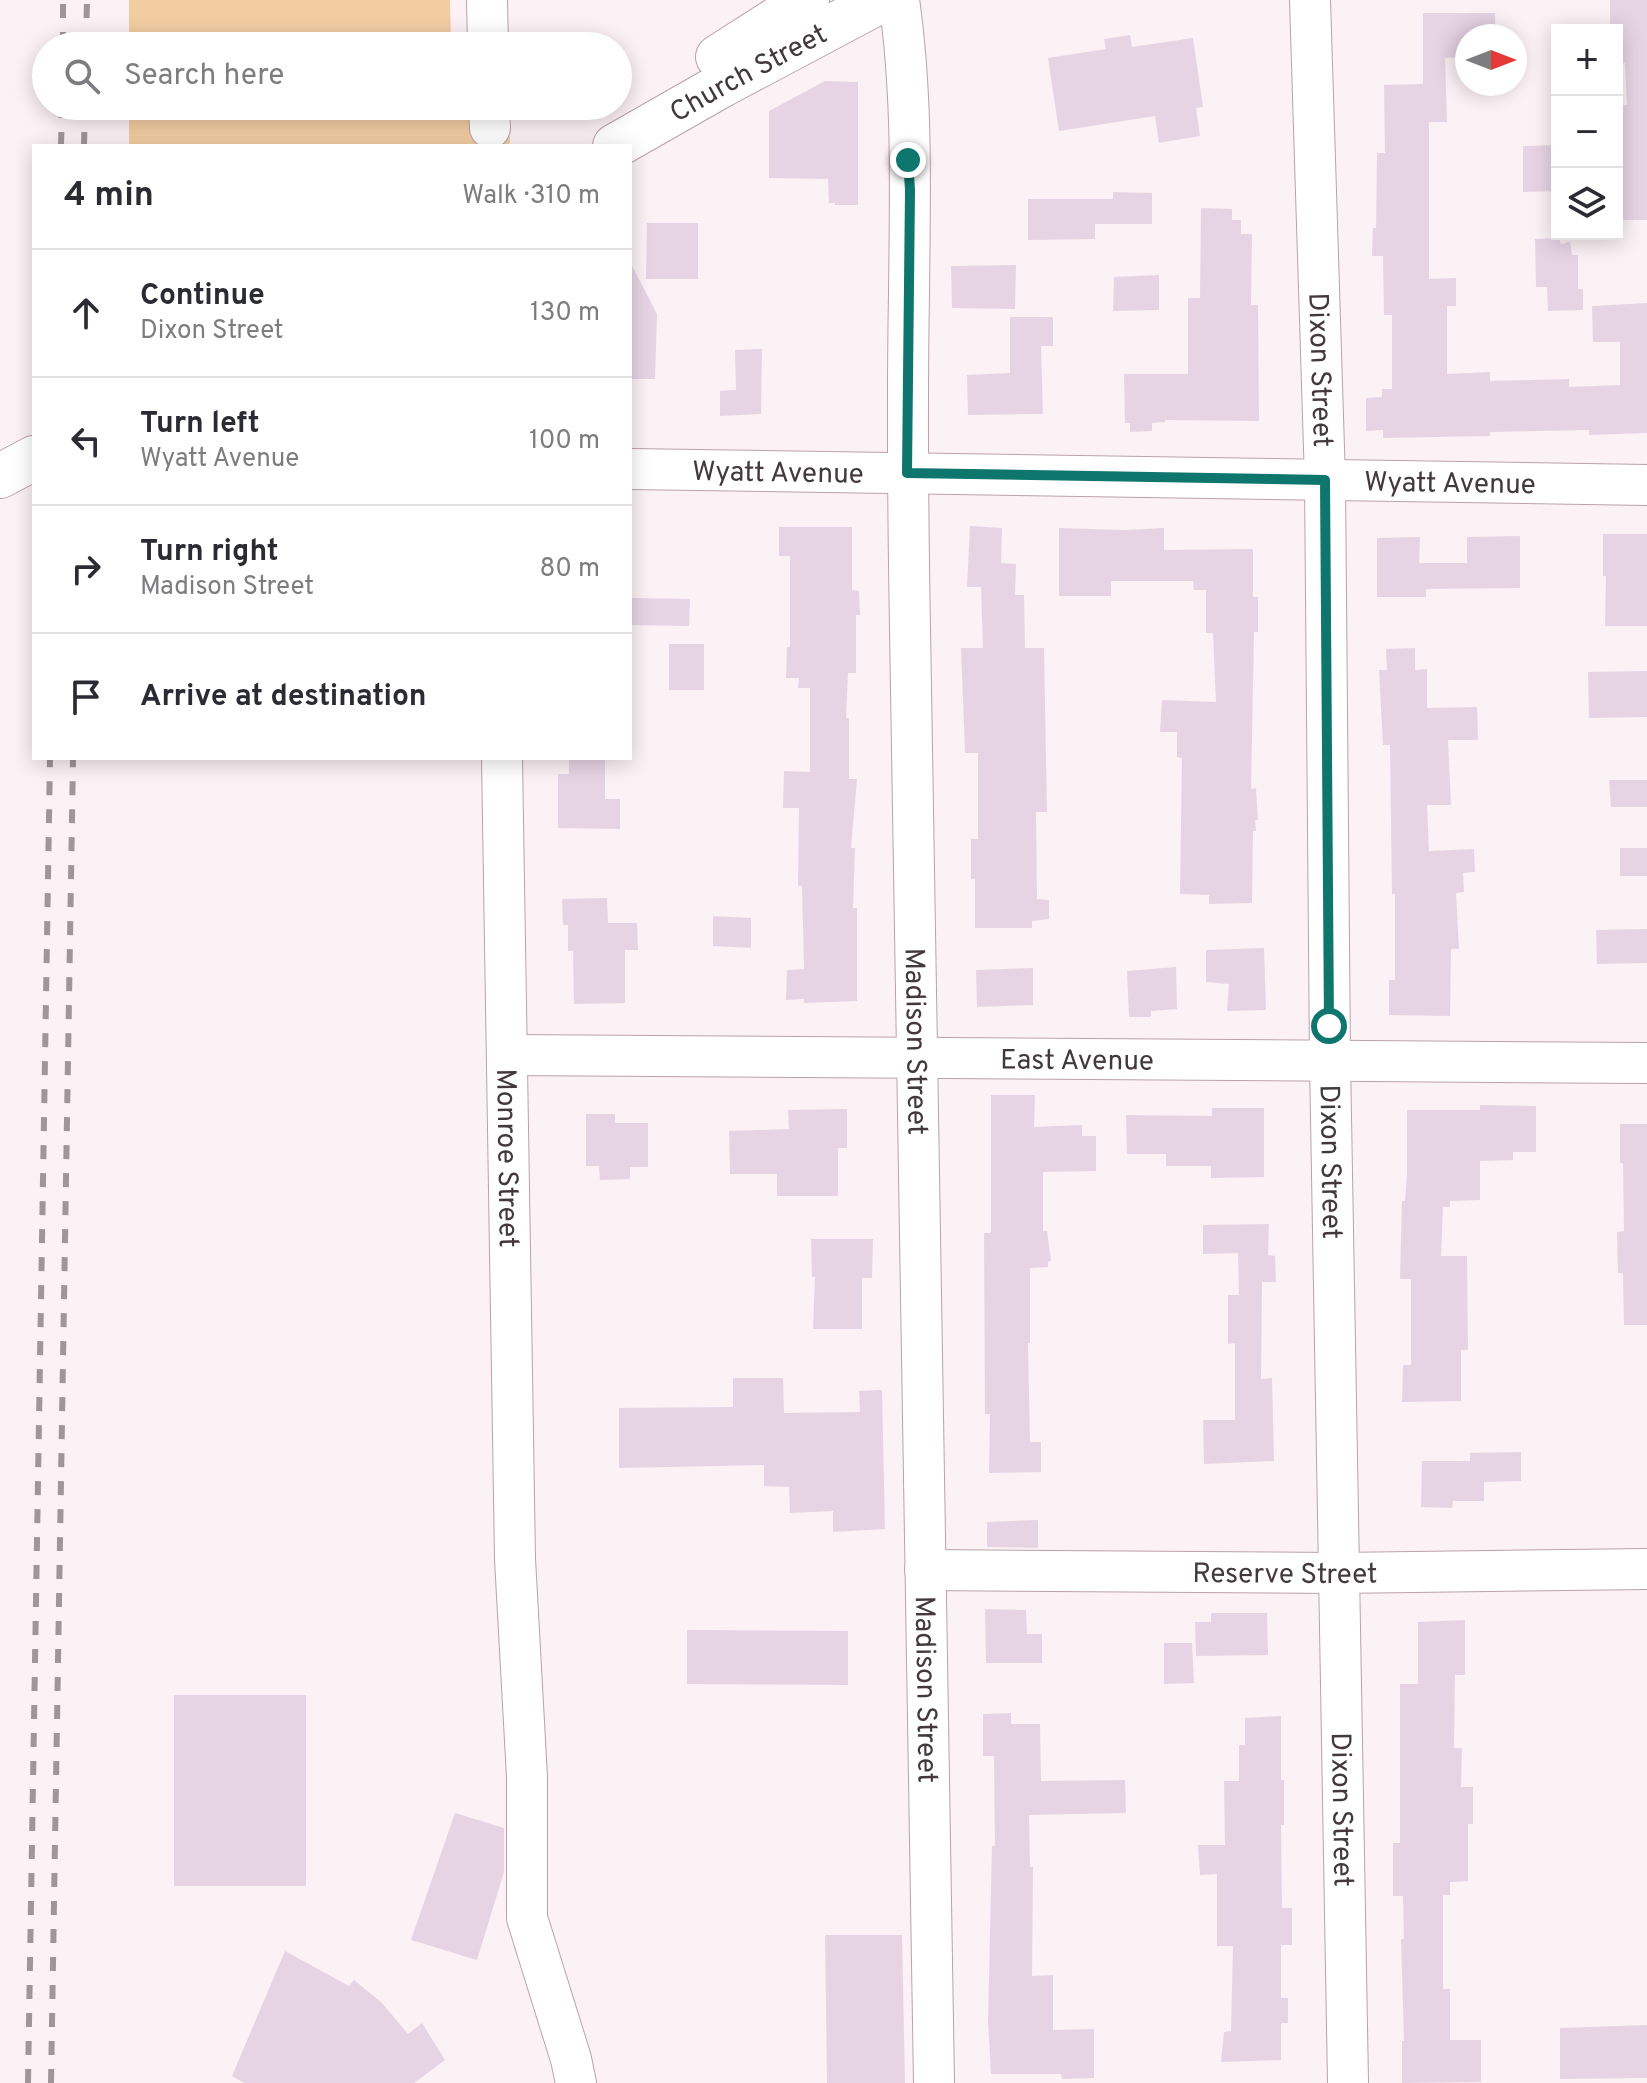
<!DOCTYPE html>
<meta charset="utf-8">
<style>
:root{--surface:#fff;--page:#f2f2f3;--text:#2b2b33;--muted:#7c7c81;--line:#e1e1e2}
body{margin:0;font-family:Overpass,sans-serif;background:var(--page);color:var(--text)}
.controls{position:absolute;right:24px;top:24px;display:grid;overflow:hidden;border-radius:0px;box-shadow:0 4px 20px #0003}
.controls button{width:72px;height:72px;display:grid;place-items:center;padding:0;border:0;border-bottom:2px solid var(--line);background:var(--surface);color:var(--text);font:40px sans-serif}
.compass{position:absolute;left:1455px;top:24px;width:72px;height:72px;border-radius:50%;background:var(--surface);box-shadow:0 4px 20px #0003;rotate:90deg}
.stop{position:absolute;width:24px;height:24px;margin:-18px;border:6px solid #0f766e;border-radius:50%;background:#fff}
.stop.end{background:#0f766e;border-color:#fff;box-shadow:0 2px 8px #0008}
.list{margin:0;padding:0;list-style:none}
h2{display:flex;justify-content:space-between;align-items:center;height:104px;margin:0;padding:0 32px;font-size:34px}
h2 small{font-size:26px;font-weight:400;color:var(--muted)}
.list li{display:grid;grid-template-columns:52px 1fr auto;gap:24px;align-items:center;box-sizing:border-box;height:128px;padding:0 32px;border-top:2px solid var(--line)}
.list b{display:block;font-size:30px;white-space:nowrap}
.list p{margin:0;font-size:26px;white-space:nowrap;color:var(--muted)}
.list em{font-size:26px;font-style:normal;color:var(--muted)}
.icon{flex:none;width:44px;height:44px;fill:none;stroke:currentColor;stroke-width:2;stroke-linecap:round;stroke-linejoin:round}
.map{position:relative;flex:none;width:1647px;height:2083px;overflow:hidden}
.search{position:absolute;background:var(--surface);box-shadow:0 4px 20px #0003;left:32px;top:32px;width:600px;height:88px;display:flex;align-items:center;gap:20px;box-sizing:border-box;padding:0 28px;border-radius:44px;color:var(--muted);font-size:30px}
.panel{position:absolute;background:var(--surface);box-shadow:0 4px 20px #0003;left:32px;top:144px;width:600px;height:616px;border-radius:0px}
.map>svg:first-child{display:block}
.green{fill:#f2cda2}
.building{fill:#e6d4e5}
.lines{fill:none;stroke-linecap:round;stroke-linejoin:round}
.minor-casing{stroke:#bba2a8;stroke-width:42}
.major-casing{stroke:#bba2a8;stroke-width:46}
.minor{stroke:#fff;stroke-width:40}
.major{stroke:#fff;stroke-width:44}
.rail{stroke:#a09598;stroke-width:6;stroke-dasharray:14 14;stroke-linecap:butt}
.route{stroke:#0f766e;stroke-width:10}
.labels{text-anchor:middle;stroke-width:7;stroke-linejoin:round;paint-order:stroke}
.street-label{font-size:28px;fill:#43383b;stroke:#fcf1f4}
</style>
<div class="map">
<svg width="1647" height="2083" viewBox="0 0 1647 2083">
<rect width="100%" height="100%" fill="#fcf1f4"/>
<!-- green -->
<path class="green" d="M129,0H450L451,46H129Z
M129,106H453V118H476L477,139L510,137V143L506,146H129Z"/>
<!-- building -->
<path class="building" d="M1610,0H1647V220H1621L1620,169H1617V106L1627,105L1625,63H1617V30H1610Z
M1423,13H1495V36H1467V57L1445,58L1447,122H1429V279L1456,278V306H1447V374L1490,372V381L1569,379V387L1620,385V342H1593L1592,306L1647,303V433L1589,435V430L1490,432V436L1383,438V430L1366,431V398L1382,397V389H1392V315H1384L1383,256H1372L1373,228H1376L1377,153H1385L1384,85L1423,84Z
M1130,35L1132,47L1193,38L1203,107L1196,108L1200,136L1159,143L1155,116L1059,131L1048,58L1106,49L1104,39Z
M825,81L858,82V205H835V203H829L828,179L769,178V111Z
M1557,145V191L1523,192V146Z
M1113,192L1152,193V224H1095V239L1028,240V199H1113Z
M1201,208L1232,209V220H1241V234H1252L1251,305H1258L1259,421L1165,420V422L1152,423V431L1130,432V423H1125L1124,374H1188V298H1200Z
M647,223H698V279H646Z
M1559,238L1561,244L1570,242L1572,255H1578V289H1583V310L1548,311L1547,287H1536L1535,239Z
M630,262L657,314L655,379H630Z
M1016,265L1015,309L952,308L951,266Z
M1159,275V310L1113,311L1114,277Z
M1010,317H1053V346H1041L1043,414L968,415L967,375L1010,373Z
M762,349L761,414L720,416V391L736,390L735,350Z
M970,526L1002,528L1001,563L1016,564L1015,595H1024L1025,648H1044L1047,812H1036L1037,899L1049,900V919L1032,921V928H975V879H971V839H978V753H965L961,648H983L981,587H967Z
M779,527H852V590L859,591L860,615H856V673H848L846,718H849V779H857L851,848H855L853,908H857V1001L804,1003V999L786,1000L787,970L804,969L802,886H798L799,808H783L784,771L810,772V688H798L799,678H786L787,647H790V556H779Z
M1059,528L1125,530L1164,528V550L1253,549V597H1258V632H1254L1251,789L1256,788L1258,820H1255L1256,831H1253L1252,903L1209,904V895L1180,894L1182,758L1177,757V732H1160L1162,700L1216,702L1213,633H1206V590H1194L1193,581H1111V596H1059Z
M1603,534H1647V626H1605L1606,576H1603Z
M1520,536V588L1426,589V597H1377V538L1420,537L1419,563H1467V537Z
M630,598L690,599L689,626L630,625Z
M669,644H704V690H669Z
M1415,648V670L1427,669V708L1477,707L1478,740H1448L1451,805H1427L1429,851L1474,849L1475,872L1463,873L1464,892L1456,893L1459,949H1451L1450,1016L1389,1015V980H1395V894H1392L1390,745H1383L1379,670H1387L1386,649Z
M1647,671V717L1589,718L1588,672Z
M569,758H605V799H620V829L558,828V774H569Z
M1609,780H1647V807H1611Z
M1620,848H1647V876H1620Z
M607,898L608,923H637L638,950H625V1003L574,1004L573,951H568V925H563L562,899Z
M713,916L751,918V948L713,946Z
M1647,929V963L1597,964L1596,930Z
M1264,948L1266,1010L1227,1011L1229,984L1206,982V950Z
M1176,967L1177,1009L1151,1011V1017H1129L1127,971Z
M1033,968V1005L977,1007L976,970Z
M991,1095H1035L1034,1127L1082,1125V1136H1096V1171L1043,1172V1231H1047L1051,1261L1048,1262V1267L1030,1268V1343H1028L1030,1442H1041V1472L989,1473L990,1414H985L984,1233H991Z
M1480,1105L1536,1106V1152H1513V1160L1480,1161V1200L1450,1201V1207H1443L1441,1256H1467L1468,1350H1461V1401L1402,1402L1403,1365H1411V1279H1400L1402,1201H1405L1407,1174V1110H1480Z
M1212,1108H1264V1177L1211,1178V1166H1166V1154H1127L1126,1115L1212,1116Z
M847,1109V1148H838V1196H777V1174H730L729,1131L789,1129L788,1110Z
M586,1114H615V1123H648V1167H630V1179L600,1180L599,1166H586Z
M1620,1124H1647V1325H1624L1623,1273H1618L1617,1232L1624,1231L1623,1163H1620Z
M1269,1224L1268,1255L1275,1256L1276,1282H1262L1261,1379L1272,1378L1274,1461L1204,1464L1203,1420H1235V1343L1228,1344V1295H1239L1238,1253L1203,1254V1225Z
M811,1239H873L872,1278H862V1329H813L815,1277H812Z
M733,1378H783L784,1413L860,1412L859,1391L882,1390L885,1529L833,1532V1511L790,1513L789,1487L764,1486V1465L619,1468V1408L733,1407Z
M1521,1452V1481L1484,1482V1501H1453L1452,1508L1421,1507L1422,1461H1470V1453Z
M1038,1520V1548L987,1547V1522Z
M985,1609L1026,1610L1027,1634H1042V1663H986Z
M1211,1613H1267L1268,1655L1196,1656L1195,1622H1211Z
M1465,1620V1675H1455L1454,1748H1462L1461,1787H1473V1824H1468V1881L1450,1882V1895H1443V1989H1450V2040H1481V2082L1402,2083V2041H1404L1401,1939H1404L1403,1896H1393V1843H1400V1684H1418V1622Z
M687,1630L848,1631V1685L687,1684Z
M1164,1643H1192L1194,1683L1164,1684Z
M174,1695H306V1886H174Z
M1011,1713V1724H1040L1041,1781L1125,1780L1126,1813L1029,1815L1030,1867H1033L1032,1976L1053,1975V2030L1094,2029V2078L1062,2079L1061,2074H991L988,2020L992,1846H995L994,1756H983V1714Z
M1281,1716V1780H1284V1825H1281L1282,1908H1292V1945H1281V1998H1288V2023H1281V2060L1221,2062L1224,2032L1231,2031L1233,1946H1217V1874L1200,1875L1198,1845H1225L1224,1781H1239V1745H1245V1718Z
M455,1813L504,1828V1872L477,1960L411,1940Z
M825,1935H902L905,2083H827Z
M285,1951L349,1986L354,1980L382,2003L408,2034L422,2023L445,2060L414,2083H244L232,2076Z
M1647,2025V2078L1560,2079V2028Z"/>
<g class="lines">
<!-- minor casing -->
<g class="minor-casing">
<g id="minor">
<path d="M487,0L488,46"/>
<path id="s1" d="M899,0C913,97 910,195 909,293C907,404 908,516 910,628C919,1113 925,1598 934,2083"/>
<path id="s2" d="M1310,0L1325,480L1330,1060L1348,2083"/>
<path d="M489,106L490,128"/>
<path id="s3" d="M630,469L1647,485"/>
<path id="s4" d="M502,758L515,1559L527,1777V1918L571,2059L576,2083"/>
<path id="s5" d="M507,1055L1647,1063"/>
<path id="s6" d="M925,1570L1338,1573L1647,1569"/>
</g>
</g>
<!-- major casing -->
<g class="major-casing">
<g id="major">
<path d="M718,57L807,0"/>
<path id="s7" d="M615,146L722,85L882,0"/>
<path d="M0,476L34,458"/>
</g>
</g>
<!-- minor -->
<use href="#minor" class="minor"/>
<!-- major -->
<use href="#major" class="major"/>
<!-- rail -->
<path class="rail" d="M63,46V0
M86,46L87,0
M61,146L62,106
M84,146L85,106
M28,2083L50,758
M51,2083L73,758"/>
</g>
<g class="lines">
<!-- route -->
<path class="route" d="M908,160L910,190L907,473L1325,480L1329,1026"/>
</g>
<g class="labels">
<!-- street labels -->
<g class="street-label">
<text dy="10" stroke="none"><textPath href="#s7" startOffset="152">Church Street</textPath></text>
<text dy="10" stroke="none"><textPath href="#s2" startOffset="370">Dixon Street</textPath></text>
<text dy="10" stroke="none"><textPath href="#s3" startOffset="148">Wyatt Avenue</textPath></text>
<text dy="10" stroke="none"><textPath href="#s3" startOffset="820">Wyatt Avenue</textPath></text>
<text dy="10" stroke="none"><textPath href="#s1" startOffset="1042">Madison Street</textPath></text>
<text dy="10" stroke="none"><textPath href="#s5" startOffset="570">East Avenue</textPath></text>
<text dy="10" stroke="none"><textPath href="#s4" startOffset="400">Monroe Street</textPath></text>
<text dy="10" stroke="none"><textPath href="#s2" startOffset="1162">Dixon Street</textPath></text>
<text dy="10" stroke="none"><textPath href="#s6" startOffset="360">Reserve Street</textPath></text>
<text dy="10" stroke="none"><textPath href="#s1" startOffset="1690">Madison Street</textPath></text>
<text dy="10" stroke="none"><textPath href="#s2" startOffset="1810">Dixon Street</textPath></text>
</g>
</g>
</svg>
<div class="controls">
<button>+</button>
<button>−</button>
<button><svg class="icon" aria-label="layers" viewBox="0 0 24 24"><path d="M12 4l9 5-9 5-9-5zM3 14l9 5 9-5"/></svg></button>
</div>
<svg class="compass" viewBox="-18 -18 36 36"><path d="M0-13l5 13h-10z" fill="#e53935"/><path d="M0 13l5-13h-10z" fill="#7c7c81"/></svg>
<div class="stop" style="left:1329px;top:1026px"></div>
<div class="stop end" style="left:908px;top:160px"></div>
<div class="search"><svg class="icon" aria-label="search" viewBox="0 0 24 24"><circle cx="10" cy="10" r="6"/><path d="M15 15l6 6"/></svg>Search here</div>
<section class="panel">
<h2>4 min<small>Walk · 310 m</small></h2>
<ul class="list">
<li><svg class="icon" aria-label="ahead" viewBox="0 0 24 24"><path d="M12 20V5M6 11l6-6 6 6"/></svg><div><b>Continue</b><p>Dixon Street</p></div><em>130 m</em></li>
<li><svg class="icon" aria-label="left" viewBox="0 0 24 24"><path d="M17 20v-9H6M10 6l-5 5 5 5"/></svg><div><b>Turn left</b><p>Wyatt Avenue</p></div><em>100 m</em></li>
<li><svg class="icon" aria-label="right" viewBox="0 0 24 24"><path d="M7 20v-9h11M14 6l5 5-5 5"/></svg><div><b>Turn right</b><p>Madison Street</p></div><em>80 m</em></li>
<li><svg class="icon" aria-label="arrive" viewBox="0 0 24 24"><path d="M6 21V4h12l-3 4 3 4H6"/></svg><div><b>Arrive at destination</b></div></li>
</ul>
</section>
</div>
